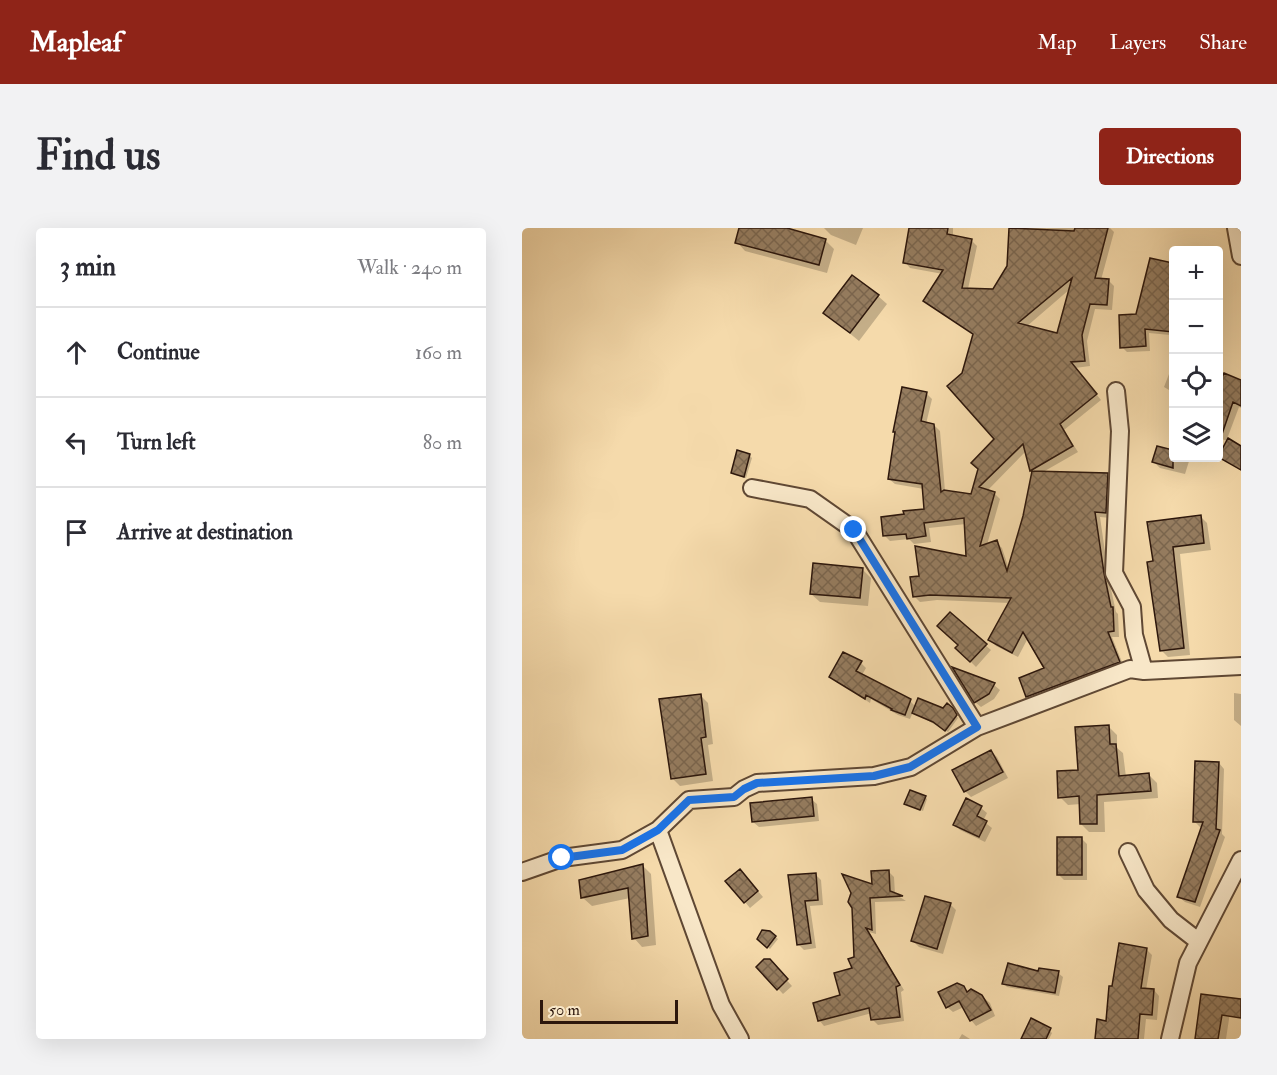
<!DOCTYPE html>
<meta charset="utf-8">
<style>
:root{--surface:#fff;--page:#f2f2f3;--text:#2b2b33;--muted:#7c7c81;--line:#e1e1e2;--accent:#8f2418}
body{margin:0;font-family:"IM FELL Double Pica",serif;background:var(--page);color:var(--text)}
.controls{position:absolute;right:18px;top:18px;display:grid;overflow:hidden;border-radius:6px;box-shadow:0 6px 24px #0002}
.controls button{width:54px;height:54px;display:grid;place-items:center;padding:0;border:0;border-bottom:2px solid var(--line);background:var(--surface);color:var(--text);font:30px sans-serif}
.scale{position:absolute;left:18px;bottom:15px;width:138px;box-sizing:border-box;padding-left:6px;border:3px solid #2d170c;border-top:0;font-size:16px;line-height:21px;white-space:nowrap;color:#2d170c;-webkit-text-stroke:4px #f8e7c8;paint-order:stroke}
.stop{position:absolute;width:18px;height:18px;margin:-14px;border:4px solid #1a73e8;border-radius:50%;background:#fff}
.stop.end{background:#1a73e8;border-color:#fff;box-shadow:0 2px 6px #0008}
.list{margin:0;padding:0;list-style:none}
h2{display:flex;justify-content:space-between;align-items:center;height:78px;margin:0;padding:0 24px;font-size:26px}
h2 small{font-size:20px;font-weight:400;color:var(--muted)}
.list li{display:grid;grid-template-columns:39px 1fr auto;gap:18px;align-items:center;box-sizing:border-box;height:90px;padding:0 24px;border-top:2px solid var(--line)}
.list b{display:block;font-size:22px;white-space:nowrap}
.list em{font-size:20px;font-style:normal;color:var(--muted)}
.icon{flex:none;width:33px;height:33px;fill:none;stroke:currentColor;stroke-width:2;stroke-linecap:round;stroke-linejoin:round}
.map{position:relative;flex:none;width:719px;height:811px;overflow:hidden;border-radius:6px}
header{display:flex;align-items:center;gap:36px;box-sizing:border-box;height:84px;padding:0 30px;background:var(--accent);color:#fff}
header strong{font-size:28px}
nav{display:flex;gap:33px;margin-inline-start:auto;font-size:21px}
.intro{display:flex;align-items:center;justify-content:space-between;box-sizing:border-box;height:144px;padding:0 36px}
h1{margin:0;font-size:42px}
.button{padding:15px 27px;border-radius:6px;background:var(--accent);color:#fff;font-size:21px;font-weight:700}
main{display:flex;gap:36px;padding:0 36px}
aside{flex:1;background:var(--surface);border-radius:6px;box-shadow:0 6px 24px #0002}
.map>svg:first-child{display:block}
.shadow{fill:#0003;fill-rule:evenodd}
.building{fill:url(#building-cross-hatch);stroke:#2d170c;stroke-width:1.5;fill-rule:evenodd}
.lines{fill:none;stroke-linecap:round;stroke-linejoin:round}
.minor-casing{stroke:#5f4834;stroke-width:20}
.minor{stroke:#f8e7c8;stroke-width:16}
.route{stroke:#1a73e8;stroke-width:8}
</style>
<header>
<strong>Mapleaf</strong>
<nav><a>Map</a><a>Layers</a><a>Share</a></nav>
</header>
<div class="intro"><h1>Find us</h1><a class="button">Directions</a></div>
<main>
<aside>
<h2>3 min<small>Walk · 240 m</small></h2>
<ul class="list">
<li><svg class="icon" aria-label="ahead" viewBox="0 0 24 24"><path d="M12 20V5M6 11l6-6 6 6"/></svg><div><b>Continue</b></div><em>160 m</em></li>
<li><svg class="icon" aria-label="left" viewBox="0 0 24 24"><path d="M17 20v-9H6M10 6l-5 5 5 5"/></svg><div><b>Turn left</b></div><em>80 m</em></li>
<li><svg class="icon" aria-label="arrive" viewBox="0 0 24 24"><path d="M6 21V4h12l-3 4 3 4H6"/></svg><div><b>Arrive at destination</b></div></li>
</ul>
</aside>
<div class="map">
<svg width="719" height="811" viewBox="0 0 719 811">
<defs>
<pattern id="building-cross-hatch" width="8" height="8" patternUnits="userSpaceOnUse" patternTransform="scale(1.5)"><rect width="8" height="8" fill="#957c5f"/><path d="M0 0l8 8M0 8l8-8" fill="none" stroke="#7a654d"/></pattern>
</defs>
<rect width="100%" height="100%" fill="#f5daab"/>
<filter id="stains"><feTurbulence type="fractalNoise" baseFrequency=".00333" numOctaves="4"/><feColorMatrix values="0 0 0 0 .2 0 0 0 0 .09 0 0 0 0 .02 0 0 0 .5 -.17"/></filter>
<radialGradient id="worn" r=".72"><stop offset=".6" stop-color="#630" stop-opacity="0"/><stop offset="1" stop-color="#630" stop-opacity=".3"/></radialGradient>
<!-- shadow -->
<path class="shadow" d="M219,0H259L303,12L312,21L305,45L223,23L215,14Z
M302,0H341L334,17L309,7Z
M389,0H431V9L449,12L455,18L446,61L471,62L486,39L504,0H588L592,4L579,52H586L592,58L590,82L573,81L565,113L568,138L553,140L579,172L542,202L556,224L521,244L585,246L591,252L589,290L578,289L587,352L594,384L596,386L597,409H590L602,439L511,474L506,468L524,441L506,410L496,429L474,418L468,412L488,375L415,372L398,374L392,368L399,349L446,329L444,296L407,300L409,314L392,316L387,311L368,313L362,307L383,288L404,282L402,261L373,256L367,251L404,165L410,171L404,196L412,197L418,203L423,263L450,268L474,211L441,146L452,107L403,73L421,46L388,40L383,34ZM548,61L536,107L504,99ZM504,223L512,244L502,289L487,341L480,320L474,314L465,317L478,271L472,265L465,263Z
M629,31L652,37V77L648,107L627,105L628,123L605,124L600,119L616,88Z
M356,68L365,76L337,113L303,85Z
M652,133V165L642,159Z
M696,144L719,154V180L717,179L705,211L719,220V243L697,228L706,213L696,210Z
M652,217V230H668L663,246L638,240L632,234L649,223Z
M227,227L230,230L224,250L213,247L210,245Z
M678,288L685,295L689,322L658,326L668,427L646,429L639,422L632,334Z
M340,341L349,350L346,378L298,374L289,366Z
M463,417L469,422L454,439L435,420Z
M339,435L344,440L340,447L388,473L394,479L421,482L425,478L436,490L426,504L391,484L388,491L376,487L349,471L348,475L309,449Z
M472,457L478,462L472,471L459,479L453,474Z
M712,465L719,466V498L712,492Z
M178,467L186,475L191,516L186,517L191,553L158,558L150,550Z
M586,498L595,507V520L601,525L604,549L627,547L635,555L636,570L582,574L583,604H567L559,596V576L546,577L538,569L558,543Z
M469,523L475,529L486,550L449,569L443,563Z
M697,535L702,541L700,606L703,609L678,679L663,674L657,669L681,599H678L672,593Z
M403,569L405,571L401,583L384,575Z
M289,571L295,576L297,593L237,599L231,594Z
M444,572L459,580L465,585L461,593L470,600L463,614L438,602L433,596Z
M559,610L565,616V652H542L537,647Z
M121,638L129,646L134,717L120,719L112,710L108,670L70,678L61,670L58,653Z
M367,644L372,649L373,666L384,673L353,674L354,706L347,704L382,762L379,764L382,793L356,797L351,792L350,785L302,798L297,792L320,768L332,741L331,679Z
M293,646L299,652L301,677L288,678L294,720L282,722L276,716L267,649Z
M223,648L241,669L228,680L223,674Z
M428,676L434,682L421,726L397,719L391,713Z
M247,704L256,711L248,721L237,711Z
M624,721L630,727L624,762H632L637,768L635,792L624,791L622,811H575L586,794L591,760Z
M247,733L270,758L261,766L236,739Z
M517,745H536L541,749L537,768L485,759L481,755Z
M441,759L447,764L449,763L461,769L468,775L473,788L454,798L449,792L442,779L431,784L425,779Z
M709,778L704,811H674Z
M524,799L530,805L527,811H500Z
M440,806L448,811H437Z"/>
<!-- building -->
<path class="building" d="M217,0H265L304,11L297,37L213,15Z
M387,0H426L425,6L450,11L440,60L471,61L485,38L487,0L552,3L553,0H586L573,50L587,51L585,77L568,76L560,107L563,133L549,134L575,166L538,196L551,218L508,243L501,216L457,259L473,264L458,318L475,312L485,343L501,288L510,243L586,245L584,285L573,284L582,345L589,379H591L592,403L586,404L598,434L504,469L497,450L522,440L501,404L490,425L466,412L489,370L408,367L391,369L388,349L397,348L393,318L444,328L442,290L402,295L404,308L385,311L384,306L361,308L359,289L382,286L381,283L402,281L400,256L366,251L373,204H371L380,159L405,164L399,193L412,196L419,264L422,262L449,266L456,241L449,235L472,211L425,158L440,145L451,106L401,73L421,42L381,35ZM550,50L535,105L496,95Z
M628,30L651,35V104L623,101L624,118L598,120L597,87L614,86Z
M330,47L357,67L328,105L301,85Z
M702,145L719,152V178L711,174L699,209H696V158Z
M706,210L719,218V242L696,229Z
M635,218L651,222V240L630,234Z
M215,222L228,226L222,249L209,245Z
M679,287L682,315L651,319L662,420L638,423L625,334L631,333L625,294Z
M291,335L341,340L338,370L288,366Z
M428,384L465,416L448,434L433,420L436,417L415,398Z
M321,424L340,433L334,443L389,471L383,487L369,482L370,481L344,467L343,471L307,449Z
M430,439L473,455L467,466L452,475Z
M179,466L184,509L179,510L184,546L149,551L137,471Z
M396,470L421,480L425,475L431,480L435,487L423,503L411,494L390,485Z
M587,497L588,516H594L597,548L627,545L629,563L575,567V596H558L557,568L536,570L535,543L556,542L553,499Z
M469,522L481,544L442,564L430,542Z
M673,533L697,534L694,601L698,602L673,674L655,669L681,594H671Z
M388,562L404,568L398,582L382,576Z
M290,569L292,588L230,594L228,575Z
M444,570L460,578L455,588L465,593L457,609L431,597Z
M535,609H560V647H535Z
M121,636L126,708L110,711L106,660L59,670L57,652Z
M218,641L236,663L222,675L203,653Z
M367,642L368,663L381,668L348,670L350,702L344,700L378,757L374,759L378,789L349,792L347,780L296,793L291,775L318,767L312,745L330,740L326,731L332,729L330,680L326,674L329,665L320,646L350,656L349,643Z
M294,645L296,672L283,673L289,715L275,717L266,647Z
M403,668L429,675L415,721L389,713Z
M240,702L248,703L254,708L245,720L235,711Z
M597,715L625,720L619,760L632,761L630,787L618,786L616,811H573L575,791L584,793L587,758H590Z
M242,731H248L266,751L255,762L234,739Z
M486,735L516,743L517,740L537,743L533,765L480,756Z
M435,755L442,758L445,764L449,761L460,767L469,782L448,793L437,773L424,780L416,764Z
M679,766L719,771V790L700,787L696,811H673Z
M509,790L529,800L524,811H499Z"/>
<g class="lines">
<!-- minor casing -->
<g class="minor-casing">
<path id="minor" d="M714,0L719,28
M594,163L598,203L592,345L610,379L612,407L622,443
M230,260L288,271L332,302L455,499
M136,602L199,777L218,811
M606,624L624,662L649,692L676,713
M0,644L40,630L100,622L136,602L167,572L212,569L222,561L235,555L352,548L389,539L455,499L608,441L622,443L719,438
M648,811L666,735L719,632"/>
</g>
<!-- minor -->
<use href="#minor" class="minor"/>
</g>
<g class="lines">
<!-- route -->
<path class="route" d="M40,630L100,622L136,602L167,572L212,569L222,561L235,555L352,548L388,539L455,499L332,302"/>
</g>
<rect width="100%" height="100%" filter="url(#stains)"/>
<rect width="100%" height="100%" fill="url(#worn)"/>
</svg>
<div class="controls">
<button>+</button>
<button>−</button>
<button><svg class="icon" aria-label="locate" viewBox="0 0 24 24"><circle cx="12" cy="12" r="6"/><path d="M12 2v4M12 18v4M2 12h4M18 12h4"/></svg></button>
<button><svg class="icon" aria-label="layers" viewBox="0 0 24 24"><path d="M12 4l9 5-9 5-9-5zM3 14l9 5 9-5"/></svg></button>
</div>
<div class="scale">50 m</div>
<div class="stop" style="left:40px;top:630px"></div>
<div class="stop end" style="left:332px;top:302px"></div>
</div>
</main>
